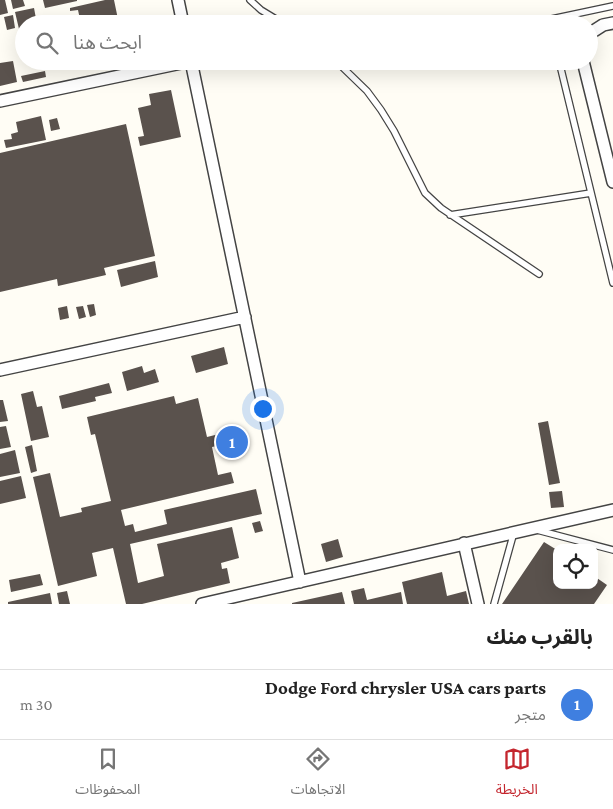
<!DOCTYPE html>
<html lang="ar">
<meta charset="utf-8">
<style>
:root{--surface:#fff;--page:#f6f6f6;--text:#222;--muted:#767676;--line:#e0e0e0;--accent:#c4262e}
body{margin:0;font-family:"Crimson Pro","Noto Sans Arabic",serif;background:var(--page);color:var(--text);direction:rtl}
.controls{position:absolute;right:15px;bottom:15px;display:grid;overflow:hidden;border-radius:10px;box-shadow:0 5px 20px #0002}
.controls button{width:45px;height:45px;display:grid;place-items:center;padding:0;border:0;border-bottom:1px solid var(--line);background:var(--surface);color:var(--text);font:25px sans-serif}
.you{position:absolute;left:262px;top:408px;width:18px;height:18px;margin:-12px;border:4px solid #fff;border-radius:50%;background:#1a73e8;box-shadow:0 0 0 8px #1a73e833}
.badge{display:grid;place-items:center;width:32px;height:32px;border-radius:50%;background:var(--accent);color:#fff;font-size:16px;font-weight:700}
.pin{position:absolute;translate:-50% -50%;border:2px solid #fff;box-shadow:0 1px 5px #0006}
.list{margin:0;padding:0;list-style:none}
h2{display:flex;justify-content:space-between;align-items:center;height:65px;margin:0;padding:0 20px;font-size:21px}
h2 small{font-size:16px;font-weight:400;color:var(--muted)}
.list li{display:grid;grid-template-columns:32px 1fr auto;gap:15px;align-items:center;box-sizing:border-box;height:70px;padding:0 20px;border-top:1px solid var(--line)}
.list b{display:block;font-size:19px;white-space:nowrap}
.list p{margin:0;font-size:16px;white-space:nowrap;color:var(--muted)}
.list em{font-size:16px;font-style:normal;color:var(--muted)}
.icon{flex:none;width:28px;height:28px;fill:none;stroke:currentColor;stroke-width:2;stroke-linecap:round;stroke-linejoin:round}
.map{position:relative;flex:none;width:613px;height:604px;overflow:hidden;direction:ltr}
.search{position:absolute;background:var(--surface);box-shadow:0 5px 20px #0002;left:15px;right:15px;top:15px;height:55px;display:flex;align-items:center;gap:12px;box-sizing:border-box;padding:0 18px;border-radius:28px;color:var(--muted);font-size:19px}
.sheet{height:135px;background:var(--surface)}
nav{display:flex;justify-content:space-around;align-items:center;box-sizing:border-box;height:70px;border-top:1px solid var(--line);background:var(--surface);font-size:14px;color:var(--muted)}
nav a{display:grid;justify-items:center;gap:2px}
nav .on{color:var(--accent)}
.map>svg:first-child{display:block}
.building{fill:#5a524d}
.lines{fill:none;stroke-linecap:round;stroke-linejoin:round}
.service-casing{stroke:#444;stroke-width:8}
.minor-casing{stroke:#444;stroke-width:14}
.service{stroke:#fff;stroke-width:5.5}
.minor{stroke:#fff;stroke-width:11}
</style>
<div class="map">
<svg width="613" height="604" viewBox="0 0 613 604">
<rect width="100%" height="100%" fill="#fffdf5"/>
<!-- building -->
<path class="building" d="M0,0H5L8,13L0,15Z
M11,0H23L25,6L13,9Z
M43,0H77V1L45,8Z
M105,0H114L119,24H81L78,10L70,11V8Z
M34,8L37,24H24L23,46L15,12Z
M13,15L15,28L7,30L4,17Z
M13,61L17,82L0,86V63Z
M104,61H123V62L105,66Z
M45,71L46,77L23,82L21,76Z
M171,90L181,137L140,146L138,137L144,136L138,108L151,105L149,94Z
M41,116L46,140L6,148L4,140L12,139L11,134L18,132L16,122Z
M57,118L60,129L51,131L49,120Z
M126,124L155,256L104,268L106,275L58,286L57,279L0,292V153Z
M155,261L158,277L121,287L117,270Z
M94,304L96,315L90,317L87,305Z
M67,306L69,318L60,320L58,308Z
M83,306L86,317L79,319L76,307Z
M224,347L228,364L196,373L191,356Z
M142,366L144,373L155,369L159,382L127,391L122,372Z
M109,383L112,393L95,397L96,401L62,409L59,396Z
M33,391L37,407L42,406L49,437L31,441L21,394Z
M174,396L176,404L198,398L207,437L223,433L226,444L212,447L218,475L231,472L234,483L121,510L125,526L133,524L135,532L167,524L164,510L256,489L262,514L130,544L138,583L164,576L157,544L232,527L239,558L221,563L222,569L227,568L230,583L142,604H126L113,548L92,553L97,576L58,586L33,477L50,473L60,517L82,512L81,508L111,501L95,434L91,435L87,417Z
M0,400H3L8,421L0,422Z
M548,421L560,483L549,485L538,423Z
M6,426L11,447L0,449V427Z
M32,445L37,471L31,473L25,447Z
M15,450L20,473L0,477V454Z
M21,476L26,498L0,504V481Z
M562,491L564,507L551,508L549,492Z
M260,521L263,531L255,533L252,523Z
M338,539L343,557L326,562L321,544Z
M544,542L557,550V585H594V576L607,585L594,604H502Z
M442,572L447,596L466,591L469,604H407L402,582Z
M40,574L43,585L11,592L9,580Z
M364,588L367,600L401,592L403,604H354L351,591Z
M67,591L70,604H59L57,593Z
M342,592L345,604H292V603Z
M50,593L52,604H8V602Z"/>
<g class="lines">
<!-- service casing -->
<g class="service-casing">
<path id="service" d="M250,0L261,10L284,24
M528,24L613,6
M336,61L367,91L381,110L394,131L425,193L441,208L539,274
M559,61L613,283
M450,215L591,193
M537,530L613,550
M494,604L514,532"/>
</g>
<!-- minor casing -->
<g class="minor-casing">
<path id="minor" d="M178,0L183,24
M589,34L603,25L613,23
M583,61L613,182
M0,101L191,61L300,582
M0,370L245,317
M464,543L478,604
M202,604L613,510"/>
</g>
<!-- service -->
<use href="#service" class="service"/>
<!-- minor -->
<use href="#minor" class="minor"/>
</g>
</svg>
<div class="controls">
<button><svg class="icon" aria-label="locate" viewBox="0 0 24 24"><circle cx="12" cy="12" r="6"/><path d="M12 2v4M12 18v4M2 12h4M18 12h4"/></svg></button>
</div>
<div class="you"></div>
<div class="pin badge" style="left:232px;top:442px;background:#3f7fe0">1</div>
<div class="search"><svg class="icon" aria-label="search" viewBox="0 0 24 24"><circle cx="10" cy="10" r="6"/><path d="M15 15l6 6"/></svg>ابحث هنا</div>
</div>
<section class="sheet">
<h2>بالقرب منك<small></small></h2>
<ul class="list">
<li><span class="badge" style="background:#3f7fe0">1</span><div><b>Dodge Ford chrysler USA cars parts</b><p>متجر</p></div><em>30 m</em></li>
</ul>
</section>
<nav>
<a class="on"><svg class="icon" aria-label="map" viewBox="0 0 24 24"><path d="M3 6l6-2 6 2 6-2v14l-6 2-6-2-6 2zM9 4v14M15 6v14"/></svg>الخريطة</a>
<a><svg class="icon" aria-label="directions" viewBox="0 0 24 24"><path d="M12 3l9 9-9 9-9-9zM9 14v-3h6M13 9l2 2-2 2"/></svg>الاتجاهات</a>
<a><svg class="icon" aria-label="saved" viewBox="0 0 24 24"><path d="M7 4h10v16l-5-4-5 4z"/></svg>المحفوظات</a>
</nav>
